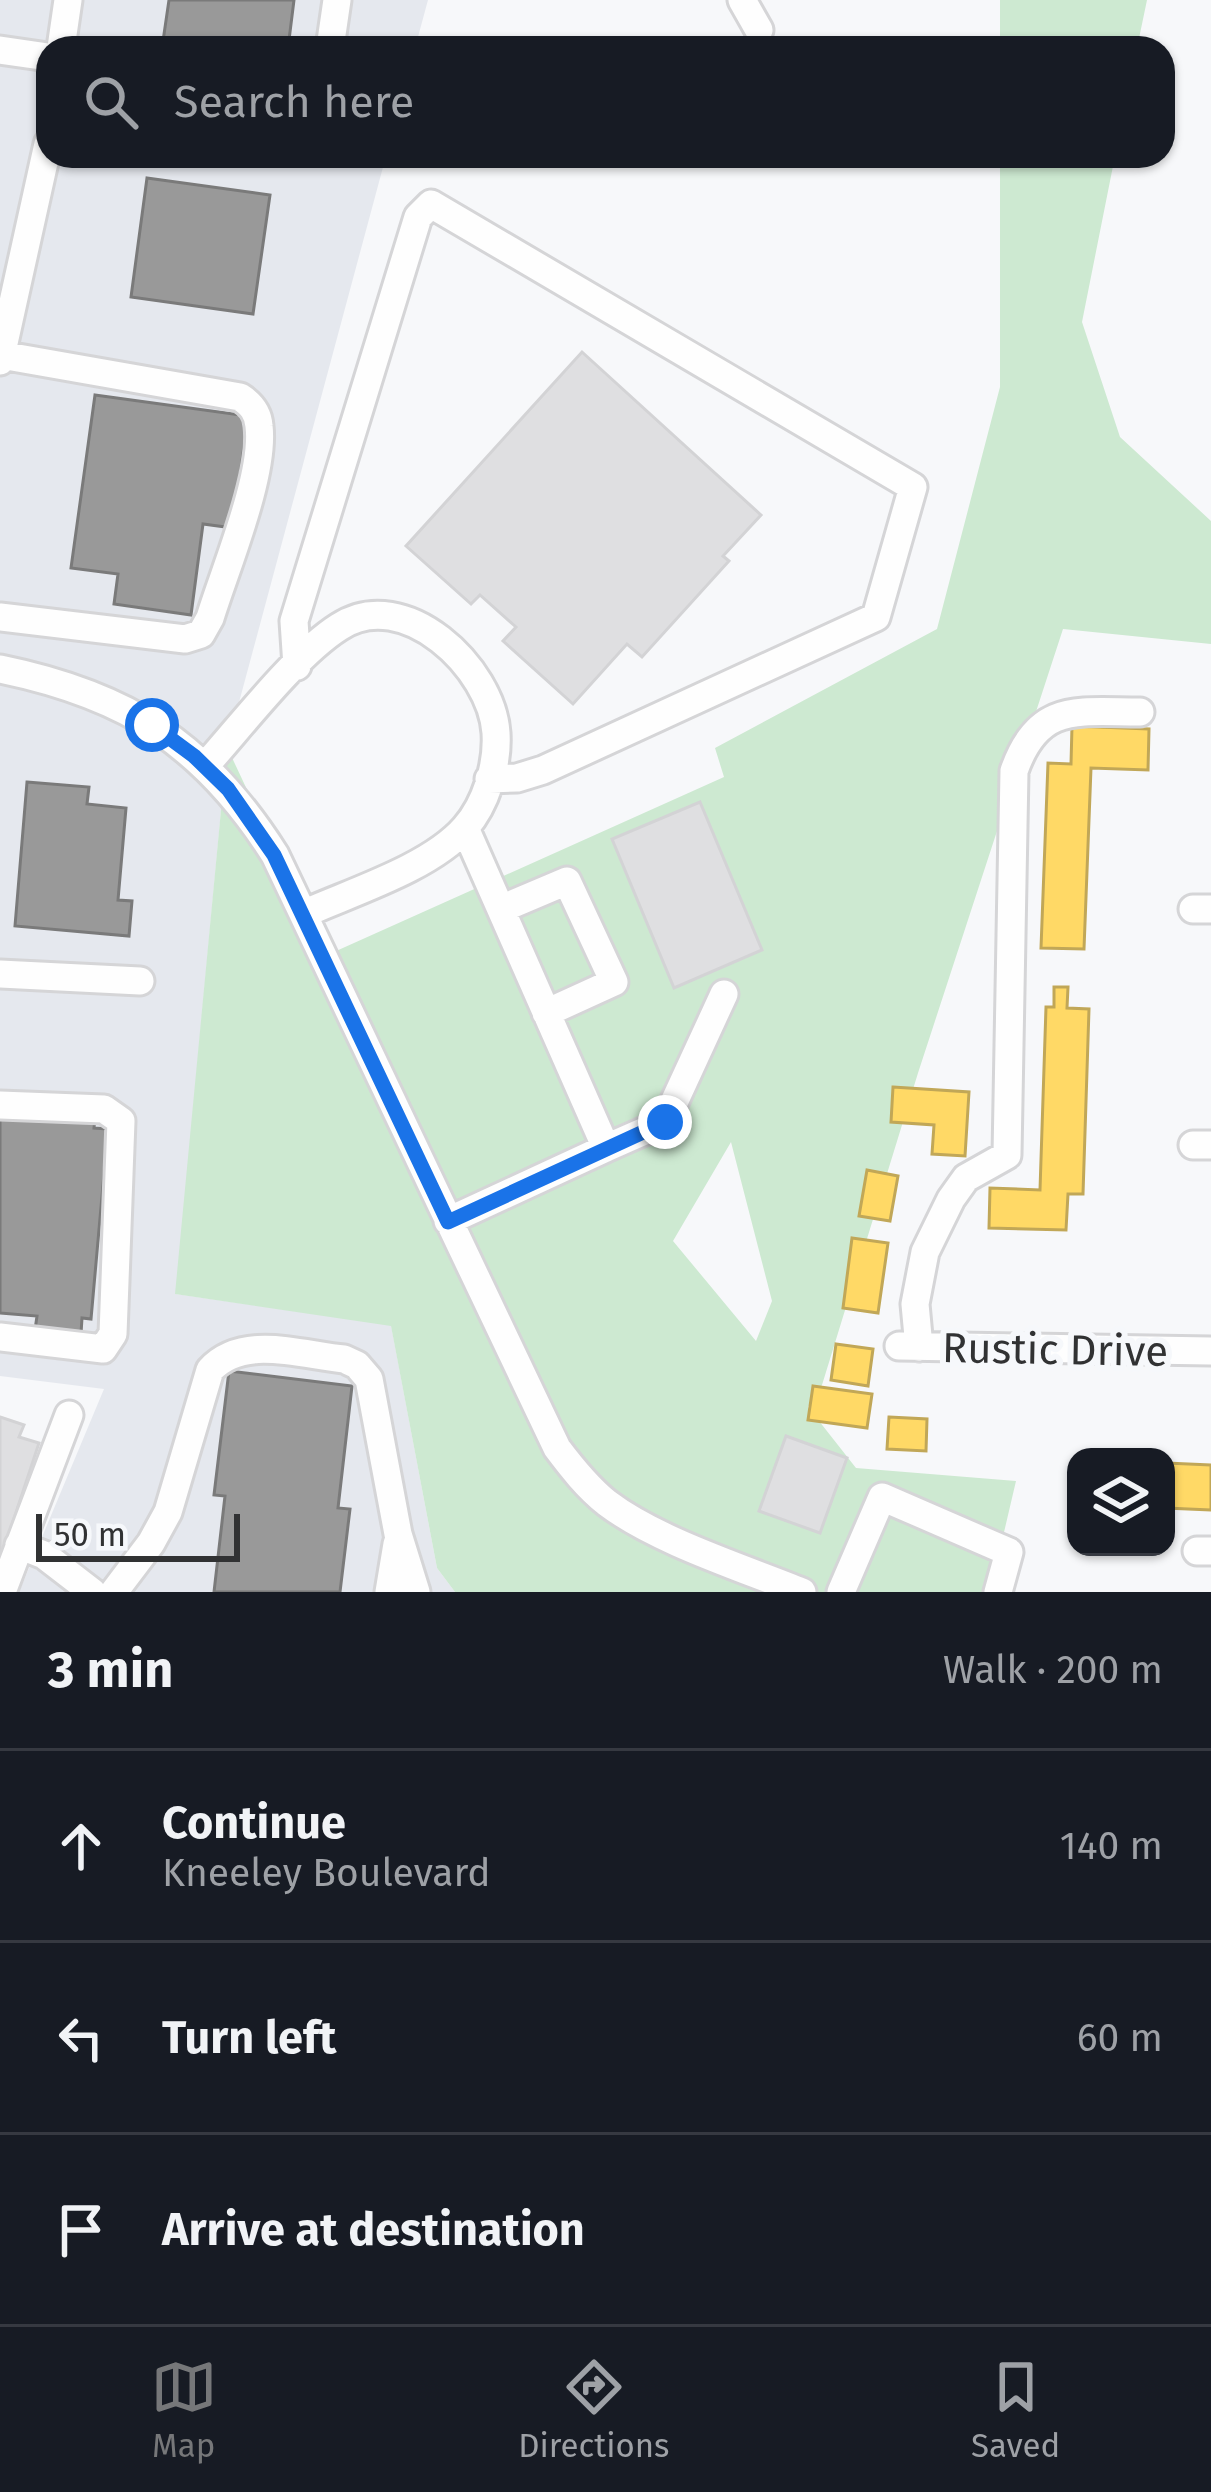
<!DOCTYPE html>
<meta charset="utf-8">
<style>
:root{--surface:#171b24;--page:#20242c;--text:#f1f3f6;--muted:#9ea1a6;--line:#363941;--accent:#767779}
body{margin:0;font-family:"Fira Sans",sans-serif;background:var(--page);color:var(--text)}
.controls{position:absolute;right:36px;bottom:36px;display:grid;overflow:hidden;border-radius:24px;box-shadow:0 3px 9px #0004}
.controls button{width:108px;height:108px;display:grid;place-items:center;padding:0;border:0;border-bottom:3px solid var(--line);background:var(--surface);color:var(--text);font:60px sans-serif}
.scale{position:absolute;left:36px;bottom:30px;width:204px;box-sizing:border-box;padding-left:12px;border:6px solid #313233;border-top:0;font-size:33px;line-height:42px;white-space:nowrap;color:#313233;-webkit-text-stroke:9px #f6f8fb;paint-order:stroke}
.stop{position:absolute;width:36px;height:36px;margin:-27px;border:9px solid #1a73e8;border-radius:50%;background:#fff}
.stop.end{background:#1a73e8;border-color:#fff;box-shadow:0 3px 12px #0008}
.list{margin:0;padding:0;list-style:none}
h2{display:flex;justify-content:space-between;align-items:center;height:156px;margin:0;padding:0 48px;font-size:51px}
h2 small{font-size:39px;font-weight:400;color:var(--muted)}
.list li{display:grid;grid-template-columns:78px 1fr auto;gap:36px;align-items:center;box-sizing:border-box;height:192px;padding:0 48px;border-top:3px solid var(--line)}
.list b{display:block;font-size:45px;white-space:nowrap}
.list p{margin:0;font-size:39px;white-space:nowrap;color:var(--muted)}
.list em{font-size:39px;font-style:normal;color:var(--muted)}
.icon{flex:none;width:66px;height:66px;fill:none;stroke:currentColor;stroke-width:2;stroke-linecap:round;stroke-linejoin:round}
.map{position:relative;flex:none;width:1211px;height:1592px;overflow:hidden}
.search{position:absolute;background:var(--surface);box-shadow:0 3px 9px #0004;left:36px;right:36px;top:36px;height:132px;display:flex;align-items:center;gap:30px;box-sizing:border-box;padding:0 42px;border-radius:36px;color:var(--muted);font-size:45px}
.sheet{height:732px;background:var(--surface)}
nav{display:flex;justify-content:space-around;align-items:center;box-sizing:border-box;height:168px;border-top:3px solid var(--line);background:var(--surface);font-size:33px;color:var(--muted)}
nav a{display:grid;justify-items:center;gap:6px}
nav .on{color:var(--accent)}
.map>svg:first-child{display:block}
.built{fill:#e5e8ee}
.green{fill:#cde9d1;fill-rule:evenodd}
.homes{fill:#ffd966;stroke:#c1a757;stroke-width:3}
.industry{fill:#999;stroke:#7a7a7a;stroke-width:3}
.building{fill:#dfdfe1;stroke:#d3d3d5;stroke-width:3}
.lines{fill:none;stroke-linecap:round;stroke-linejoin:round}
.minor-casing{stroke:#d5d5d7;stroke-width:33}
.minor{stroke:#fefefe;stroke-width:27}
.route{stroke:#1a73e8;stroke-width:15}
.labels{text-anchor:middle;stroke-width:12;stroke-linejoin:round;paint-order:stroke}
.street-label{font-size:42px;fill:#313233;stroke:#f6f8fb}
</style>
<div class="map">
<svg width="1211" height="1592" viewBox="0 0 1211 1592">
<rect width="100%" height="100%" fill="#f7f8fa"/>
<!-- built -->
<path class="built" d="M0,0H428L415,48H48V156H386L227,747L176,1294L391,1325L437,1568L455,1592H19L104,1389L0,1376Z"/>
<!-- green -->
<path class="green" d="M1000,0H1147L1137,48H1000Z
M1000,156H1115L1082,322L1120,437L1211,521V644L1063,629L918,1073L822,1385L808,1407L856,1468L1016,1481L990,1592H455L437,1568L391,1326L175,1294L227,747L325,956L724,777L715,748L937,629L1000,387ZM731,1142L772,1301L756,1341L673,1241Z"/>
<!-- homes -->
<path class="homes" d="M1072,726L1149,729L1148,770L1091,768L1084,949L1041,948L1048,763L1071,764Z
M1054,987H1068L1067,1008L1089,1009L1083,1194H1068L1066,1230L989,1228L990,1188L1040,1190L1046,1007H1054Z
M893,1087L969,1092L965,1156L932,1154L934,1125L891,1122Z
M867,1170L898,1176L890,1221L859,1216Z
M852,1238L888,1243L878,1313L843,1308Z
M836,1344L873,1349L868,1386L831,1380Z
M813,1386L872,1394L867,1428L808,1420Z
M889,1417L927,1419L926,1451L887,1449Z
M1166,1463L1211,1465V1510L1166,1508Z"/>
<!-- industry -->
<path class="industry" d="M169,0H294L288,48H162Z
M147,178L270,195L253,314L131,297Z
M95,395L248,416L233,528L203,524L191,615L114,604L118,574L71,568Z
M27,782L89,787L87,804L126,808L118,900L132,901L129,936L15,926Z
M0,1110L95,1118L94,1128L108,1129L91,1319L82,1318L81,1334L35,1330L37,1316L0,1313Z
M229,1371L352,1386L338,1508L350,1509L340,1592H214L225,1496L214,1495Z"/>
<!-- building -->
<path class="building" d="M582,352L761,515L723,556L729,561L642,657L627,644L573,704L503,641L516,627L480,595L471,604L406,546Z
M700,802L762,950L674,988L612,839Z
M0,1417L24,1425L19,1437L39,1443L0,1561Z
M786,1436L847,1458L820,1533L759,1511Z"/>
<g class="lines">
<!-- minor casing -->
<g class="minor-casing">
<path id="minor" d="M742,0L759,30
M61,48L68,0
M330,48L337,0
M0,50L48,57
M0,361L48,144
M0,617L185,639L201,634L210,618C225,569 265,475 259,426C258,412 251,404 240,397L1,355
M297,666L294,621L418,217L431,204L913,487L876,617L543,770L517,778L489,779
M0,669C127,695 205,744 275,855L557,1448C572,1468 587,1487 607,1503C657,1541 743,1568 802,1592
M205,766C241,726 295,655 339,627C404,584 492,668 496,733C498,765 486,804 465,828C430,868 352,892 303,914
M501,909L567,881L614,982L546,1013
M1193,909H1211
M0,974L140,981
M0,1105L104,1109L121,1121L113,1334L103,1349L0,1337
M1193,1145H1211
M606,1148L665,1122L724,994
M448,1221L606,1148L465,828
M899,1346L1211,1351
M919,1347L915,1304L925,1252L951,1199L966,1178L1007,1155L1014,771C1038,702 1077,712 1140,712
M19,1545L44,1555L92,1592
M1197,1551H1211
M2,1592L69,1415
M114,1592L151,1543L168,1512L210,1370C243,1334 301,1355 344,1359L357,1365L369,1379L398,1534L416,1592
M389,1592L397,1544
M841,1592L882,1497L1009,1552L998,1592"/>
</g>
<!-- minor -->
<use href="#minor" class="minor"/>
</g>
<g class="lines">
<!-- route -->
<path class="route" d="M152,725L194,756L228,789L274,855L448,1222L665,1122"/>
</g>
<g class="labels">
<!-- street labels -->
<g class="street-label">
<text transform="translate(1055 1349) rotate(1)" y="15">Rustic Drive</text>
</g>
</g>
</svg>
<div class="controls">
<button><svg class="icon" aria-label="layers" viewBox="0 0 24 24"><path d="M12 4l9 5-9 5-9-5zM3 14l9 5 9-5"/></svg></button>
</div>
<div class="scale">50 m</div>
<div class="stop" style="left:152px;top:725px"></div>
<div class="stop end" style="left:665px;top:1122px"></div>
<div class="search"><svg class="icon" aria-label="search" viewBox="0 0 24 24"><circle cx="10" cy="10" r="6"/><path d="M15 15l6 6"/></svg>Search here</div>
</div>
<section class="sheet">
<h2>3 min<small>Walk · 200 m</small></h2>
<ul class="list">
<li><svg class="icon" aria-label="ahead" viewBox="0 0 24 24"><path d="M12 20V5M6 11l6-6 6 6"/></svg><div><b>Continue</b><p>Kneeley Boulevard</p></div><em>140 m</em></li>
<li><svg class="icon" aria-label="left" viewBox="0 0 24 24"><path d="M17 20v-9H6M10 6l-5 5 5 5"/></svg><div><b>Turn left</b></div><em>60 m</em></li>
<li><svg class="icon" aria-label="arrive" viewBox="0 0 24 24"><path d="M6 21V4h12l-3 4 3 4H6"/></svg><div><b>Arrive at destination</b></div></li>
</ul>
</section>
<nav>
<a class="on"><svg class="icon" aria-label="map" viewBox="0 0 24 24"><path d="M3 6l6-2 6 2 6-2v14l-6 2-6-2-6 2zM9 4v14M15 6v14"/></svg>Map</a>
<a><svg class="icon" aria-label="directions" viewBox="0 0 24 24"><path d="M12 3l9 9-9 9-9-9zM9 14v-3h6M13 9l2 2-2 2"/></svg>Directions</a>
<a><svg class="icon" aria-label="saved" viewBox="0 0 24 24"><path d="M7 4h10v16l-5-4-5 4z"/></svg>Saved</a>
</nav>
